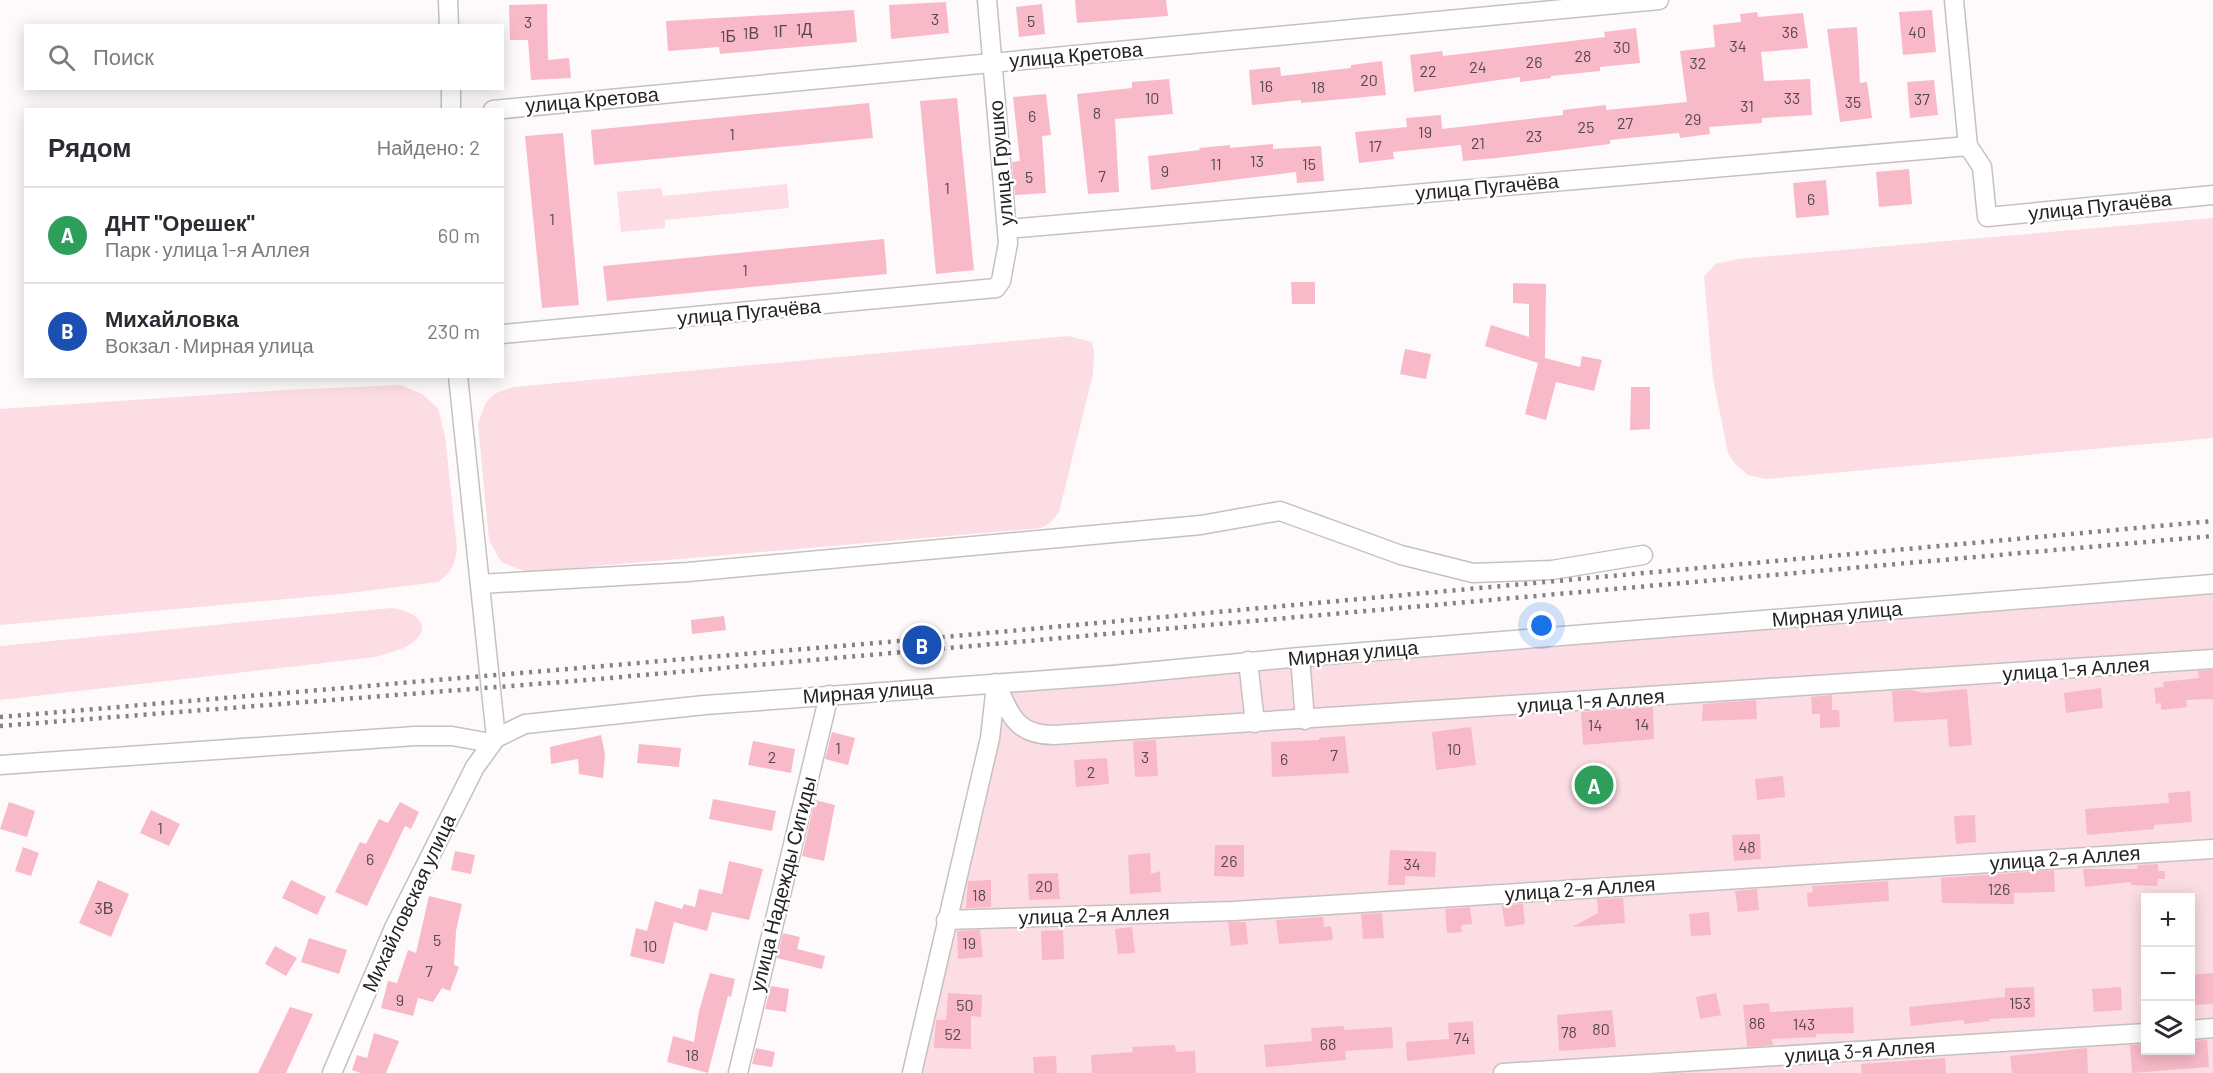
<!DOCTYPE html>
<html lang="ru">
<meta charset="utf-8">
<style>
:root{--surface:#fff;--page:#f2f2f3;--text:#2b2b33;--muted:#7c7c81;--line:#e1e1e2;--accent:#2563eb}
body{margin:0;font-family:Barlow,sans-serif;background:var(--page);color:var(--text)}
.controls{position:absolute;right:18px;bottom:18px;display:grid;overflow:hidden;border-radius:0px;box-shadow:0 3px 15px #0003}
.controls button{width:54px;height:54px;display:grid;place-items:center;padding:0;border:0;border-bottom:2px solid var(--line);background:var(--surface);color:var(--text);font:30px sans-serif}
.you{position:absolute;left:1542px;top:626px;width:21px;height:21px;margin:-15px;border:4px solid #fff;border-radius:50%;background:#1a73e8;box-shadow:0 0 0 9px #1a73e833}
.badge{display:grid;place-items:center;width:39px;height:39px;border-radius:50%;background:var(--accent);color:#fff;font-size:20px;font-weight:700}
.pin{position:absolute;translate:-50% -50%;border:3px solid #fff;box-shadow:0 2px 6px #0006}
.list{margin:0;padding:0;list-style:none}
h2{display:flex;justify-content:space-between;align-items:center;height:78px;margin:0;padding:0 24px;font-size:26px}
h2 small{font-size:20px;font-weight:400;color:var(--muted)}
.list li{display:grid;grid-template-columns:39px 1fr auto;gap:18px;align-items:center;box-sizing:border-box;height:96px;padding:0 24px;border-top:2px solid var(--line)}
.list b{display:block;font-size:22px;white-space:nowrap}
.list p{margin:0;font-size:20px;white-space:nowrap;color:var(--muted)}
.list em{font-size:20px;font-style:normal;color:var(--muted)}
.icon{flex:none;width:33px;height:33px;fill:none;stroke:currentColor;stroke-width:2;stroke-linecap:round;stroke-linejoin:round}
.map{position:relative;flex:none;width:2213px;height:1073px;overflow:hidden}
.search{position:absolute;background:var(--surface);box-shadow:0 3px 15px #0003;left:24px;top:24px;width:480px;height:66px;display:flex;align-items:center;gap:15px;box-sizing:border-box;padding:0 21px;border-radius:0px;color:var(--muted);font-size:22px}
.panel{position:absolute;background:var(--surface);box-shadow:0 3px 15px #0003;left:24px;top:108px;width:480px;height:270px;border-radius:0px}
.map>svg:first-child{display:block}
.green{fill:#fbdde3;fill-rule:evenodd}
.building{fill:#f8bac8}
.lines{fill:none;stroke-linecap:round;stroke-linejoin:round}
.minor-casing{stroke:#c7c0c2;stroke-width:21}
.minor{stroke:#fff;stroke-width:18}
.rail{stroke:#848182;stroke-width:4.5;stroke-dasharray:3 6;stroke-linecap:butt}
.labels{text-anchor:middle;stroke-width:5;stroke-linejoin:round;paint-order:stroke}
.number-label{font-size:16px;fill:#59484c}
.street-label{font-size:20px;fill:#242222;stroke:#fff}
</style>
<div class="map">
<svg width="2213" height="1073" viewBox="0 0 2213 1073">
<rect width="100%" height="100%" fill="#fefafb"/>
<!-- green -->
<path class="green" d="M787,184L789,208L665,220V228L621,232L617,192L661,188L663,196Z
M2213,218V438L1766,479L1748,475L1735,464L1728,453L1713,378L1704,277L1715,264L1738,259Z
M1068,336L1092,342L1094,352L1093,374L1059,512L1050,523L1041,528L527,572L501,562L489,540L478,424L486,402L496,393L514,387Z
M400,385L422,394L438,408L445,436L457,548C455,564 452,572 438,582L341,594L0,625V409L284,390Z
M2213,575V1073H912L999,673ZM2146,898H2190V1050H2146Z
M391,608C411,610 438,624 411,644C402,650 387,653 376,657L0,700V646Z"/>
<!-- building -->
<path class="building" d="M1075,0H1166L1168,16L1077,23Z
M946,2L949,33L891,39L889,5Z
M547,4L548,60L569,58L571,78L531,80L528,40H510L509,5Z
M1042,4L1045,34L1019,37L1016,7Z
M854,10L857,42L720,54L719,47L668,51L666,21Z
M1932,10L1936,52L1903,55L1899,12Z
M1757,12L1758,17L1803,13L1808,48L1761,52L1764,81L1810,79L1812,115L1762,118V123L1709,127L1710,134L1680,138L1679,133L1610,140V144L1497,158L1463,161L1461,145L1393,152L1394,159L1359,163L1355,132L1407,127L1406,118L1441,115L1442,129L1563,115V110L1606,105V110L1687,102L1680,51L1715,47L1713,25L1741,22L1740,14Z
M1857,27L1860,83L1867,82L1872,118L1840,122L1827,29Z
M1636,28L1640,63L1600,67V71L1551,76V78L1520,82V77L1414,92L1410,55L1442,51L1443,56L1605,37L1604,32Z
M1382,61L1386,95L1301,103V100L1252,105L1249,70L1280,67L1281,76L1351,68V65Z
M1169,79L1173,114L1115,119L1119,192L1088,194L1077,94L1132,88V82Z
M1934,80L1938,115L1910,118L1907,82Z
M1046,94L1051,135L1042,136L1046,193L1015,195L1012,162L1020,161L1013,97Z
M957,98L974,270L936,274L920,101Z
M869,103L873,138L594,165L591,130Z
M563,133L579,305L542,308L525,136Z
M1273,144V149L1321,146L1324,181L1297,183L1296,172L1151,190L1148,156L1200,150L1199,148L1230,145V148Z
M1909,169L1912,204L1879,207L1876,172Z
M1826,180L1829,215L1796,218L1793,183Z
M884,239L887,274L607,301L603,266Z
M1291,282H1315V304H1292Z
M1513,283L1546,284L1545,358L1580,367L1582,356L1602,360L1594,391L1556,382L1546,420L1525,414L1538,363L1485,346L1491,325L1529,337V304L1513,303Z
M1405,349L1431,354L1426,379L1400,374Z
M1631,387H1650V429L1630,430Z
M724,616L726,630L692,634L691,620Z
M2213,670V699L2186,700L2187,707L2161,710V703L2156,704L2154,688L2164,687L2163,682L2199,678L2198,671Z
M2101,688L2103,708L2066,713L2064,693Z
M1967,689L1972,745L1949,747L1947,719L1894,722L1892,691L1912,690L1923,693Z
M1832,695V710H1839L1840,727L1820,728V714H1812L1811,697Z
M1756,700L1757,719L1702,721L1703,704Z
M1653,707L1654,739L1583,745L1581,712Z
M1471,727L1476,765L1436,770L1432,732Z
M832,732L855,738L848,765L825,759Z
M601,735L605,754L603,778L579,774L578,759L551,764L550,747Z
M1345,736L1349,773L1272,777L1271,742L1319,740V738Z
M1156,740L1158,776L1135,777L1133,741Z
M753,741L795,749L791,773L748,765Z
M639,744L681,748L679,767L637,763Z
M1107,758L1109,784L1076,787L1074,760Z
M1783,776L1785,797L1757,800L1755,779Z
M2190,791L2192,822L2154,825V829L2087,835L2085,809L2169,803L2168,793Z
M713,799L776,811L772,831L709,819Z
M815,800L835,805L824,861L802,856Z
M9,802L35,811L27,837L0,829Z
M400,802L419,812L411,829L405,826L367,906L335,892L360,842L366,844L379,819L388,823Z
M151,810L180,824L169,846L140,833Z
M1975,815L1976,842L1956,844L1954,816Z
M1760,834L1761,859L1734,861L1732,835Z
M1215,845H1244V877L1214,876Z
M23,847L39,853L31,876L15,871Z
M1390,850L1436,852L1435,877L1405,876V885H1388Z
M455,851L475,855L471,874L451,870Z
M1150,853L1151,874L1160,871L1161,892L1130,894L1128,855Z
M729,861L763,869L749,920L712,912L707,931L674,922L664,964L630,956L636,928L647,931L655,901L682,909L684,904L695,907L699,889L722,894Z
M2158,864V871H2165V879H2158L2157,886L2131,885V882L2085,887L2083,869H2137L2138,865Z
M2054,870L2055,892L2014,893V904L1942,903L1941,878Z
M1058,873L1060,899L1029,900L1028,874Z
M98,880L129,894L111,937L79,923Z
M291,880L326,897L317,915L282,898Z
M991,880V907L966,908L968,881Z
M1888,881L1889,901L1808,907L1807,893L1813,892L1812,886Z
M1757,889L1759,910L1738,912L1735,891Z
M429,896L462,904L456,931L454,965L459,967L450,991L442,988L433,1002L418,998L413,1016L381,1008L388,981L397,983L408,950L416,953Z
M1623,898L1625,923L1572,927L1598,913L1597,899Z
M1523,904L1525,924L1505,927L1502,905Z
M1470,907L1472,924L1461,925L1462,932L1447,933L1445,909Z
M1709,912L1711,935L1691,936L1689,914Z
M1382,913L1384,938L1363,939L1361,914Z
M1323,917L1324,927L1331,926L1333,940L1279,944L1276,920Z
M1228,922H1246L1248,944L1231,946Z
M1132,927L1135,953L1118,954L1115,929Z
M980,930L983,957L958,959L957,931Z
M1063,930L1064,959L1042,960L1041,931Z
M783,933L800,937L797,949L825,956L822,969L777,958Z
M309,938L347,950L339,974L301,962Z
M275,946L297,958L286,976L265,964Z
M710,973L735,979L731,997L728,996L708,1073L667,1062L673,1036L694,1042L699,1011Z
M2213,973V1004L2190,1005V975Z
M771,986L789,989L786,1012L765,1009Z
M2034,987L2035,1017L1989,1019L1990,1021L1964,1024V1020L1911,1026L1909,1007L2005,997V988Z
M2121,987L2122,1010L2094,1012L2092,989Z
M948,993L982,995L981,1017L971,1016V1049L934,1048L936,1020H946Z
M1716,993L1721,1015L1700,1019L1696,997Z
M1769,1003L1770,1012L1853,1007L1854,1033L1816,1034V1037L1772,1039L1773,1045L1747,1047L1743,1005Z
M290,1007L313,1014L286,1073H258Z
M1612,1010L1616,1047L1559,1051L1557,1015Z
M1473,1021L1475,1054L1407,1061L1406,1042L1449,1039L1448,1023Z
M1344,1026V1030L1392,1027L1393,1048L1345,1051L1346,1060L1266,1067L1264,1045L1312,1041L1311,1028Z
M374,1033L399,1041L386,1073H361L352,1070L357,1055L367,1058Z
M2207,1040L2209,1067L2132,1073L2130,1045L2145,1044V1050H2190V1041Z
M1175,1045L1176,1052L1195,1051L1196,1073H1092L1091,1055L1133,1052L1132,1047Z
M756,1048L775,1052L772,1067L752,1064Z
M2087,1048L2088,1073H2012L2010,1056Z
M1056,1056L1057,1073H1034L1033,1057Z
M1945,1058L1946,1073H1862L1861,1064Z"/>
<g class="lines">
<!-- minor casing -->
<g class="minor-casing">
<path id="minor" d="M448,0L449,26
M1954,0L1968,146L1982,167L1987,217L2213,195
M451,88V110
M493,110L1659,0
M1007,229L1968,146
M502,334L996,288L1001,281L1008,243L987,0
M458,376L496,738
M480,584L688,572L1201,525L1280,511L1401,555L1473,573L1552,570L1643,555
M1300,657L1305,720
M1248,661L1255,723
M996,683C1010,714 1015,735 1054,735L2213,659
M0,765L415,736H452L491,743
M946,920L1234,911L2213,849
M2190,1030L2213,1028
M332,1073L394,928L475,767L496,738L525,724L705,705L1114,675L1300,657L2213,584
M738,1073L829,695
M912,1073L990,738L996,685
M1503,1073L2146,1033"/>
</g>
<!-- minor -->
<use href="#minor" class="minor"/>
<!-- rail -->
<path class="rail" d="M0,717L922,639L2213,521
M0,726L587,680L2213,536"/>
</g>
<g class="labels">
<!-- number labels -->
<g class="number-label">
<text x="935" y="25">3</text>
<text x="1031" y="27">5</text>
<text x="528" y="28">3</text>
<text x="804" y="35">1Д</text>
<text x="780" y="37">1Г</text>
<text x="1790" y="38">36</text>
<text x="1917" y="38">40</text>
<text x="751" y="39">1В</text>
<text x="728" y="42">1Б</text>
<text x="1738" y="52">34</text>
<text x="1622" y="53">30</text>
<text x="1583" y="62">28</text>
<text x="1534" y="68">26</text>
<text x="1698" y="69">32</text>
<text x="1478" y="73">24</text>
<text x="1428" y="77">22</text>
<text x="1369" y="86">20</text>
<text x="1266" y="92">16</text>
<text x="1318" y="93">18</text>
<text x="1152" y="104">10</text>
<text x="1792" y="104">33</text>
<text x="1922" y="105">37</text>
<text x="1853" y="108">35</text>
<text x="1747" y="112">31</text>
<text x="1097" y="119">8</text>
<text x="1032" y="122">6</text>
<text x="1693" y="125">29</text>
<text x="1625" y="129">27</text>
<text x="1586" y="133">25</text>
<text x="1425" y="138">19</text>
<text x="732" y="140">1</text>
<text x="1534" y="142">23</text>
<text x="1478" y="149">21</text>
<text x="1375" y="152">17</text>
<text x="1257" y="167">13</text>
<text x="1216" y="170">11</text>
<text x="1309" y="170">15</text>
<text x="1165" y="177">9</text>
<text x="1102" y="182">7</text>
<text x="1029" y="183">5</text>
<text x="947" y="194">1</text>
<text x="1811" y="205">6</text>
<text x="552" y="225">1</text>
<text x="745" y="276">1</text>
<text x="1642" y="730">14</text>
<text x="1595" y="731">14</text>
<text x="838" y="754">1</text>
<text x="1454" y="755">10</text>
<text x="1334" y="761">7</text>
<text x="772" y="763">2</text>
<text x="1145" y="763">3</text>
<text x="1284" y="765">6</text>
<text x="1091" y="778">2</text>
<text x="160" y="834">1</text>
<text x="1747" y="853">48</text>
<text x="370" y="865">6</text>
<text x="1229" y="867">26</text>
<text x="1412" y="870">34</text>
<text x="1044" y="892">20</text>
<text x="1999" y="895">126</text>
<text x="979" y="901">18</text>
<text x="104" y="914">3В</text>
<text x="437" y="946">5</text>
<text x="969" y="949">19</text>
<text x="650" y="952">10</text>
<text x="429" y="977">7</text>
<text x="400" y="1006">9</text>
<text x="2020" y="1009">153</text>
<text x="965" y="1011">50</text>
<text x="1757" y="1029">86</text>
<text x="1804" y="1030">143</text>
<text x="1601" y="1035">80</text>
<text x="1569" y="1038">78</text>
<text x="953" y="1040">52</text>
<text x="1462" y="1044">74</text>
<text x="1328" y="1050">68</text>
<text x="692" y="1061">18</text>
</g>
<!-- street labels -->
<g class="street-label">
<text transform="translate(1076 55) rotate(-5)" y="7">улица Кретова</text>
<text transform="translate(592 100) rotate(-5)" y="7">улица Кретова</text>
<text transform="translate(1001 163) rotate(-95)" y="7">улица Грушко</text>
<text transform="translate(1487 187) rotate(-5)" y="7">улица Пугачёва</text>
<text transform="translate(2100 206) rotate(-6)" y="7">улица Пугачёва</text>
<text transform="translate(749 312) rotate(-5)" y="7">улица Пугачёва</text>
<text transform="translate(1837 614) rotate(-5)" y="7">Мирная улица</text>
<text transform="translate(1353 653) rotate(-5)" y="7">Мирная улица</text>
<text transform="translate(2076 669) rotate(-4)" y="7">улица 1-я Аллея</text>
<text transform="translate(868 692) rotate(-4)" y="7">Мирная улица</text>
<text transform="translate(1591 701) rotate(-4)" y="7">улица 1-я Аллея</text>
<text transform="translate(2065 858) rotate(-4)" y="7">улица 2-я Аллея</text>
<text transform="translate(783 884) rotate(-76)" y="7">улица Надежды Сигиды</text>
<text transform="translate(1580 889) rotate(-4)" y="7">улица 2-я Аллея</text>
<text transform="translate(409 903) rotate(-65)" y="7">Михайловская улица</text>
<text transform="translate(1094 915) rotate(-2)" y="7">улица 2-я Аллея</text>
<text transform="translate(1860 1051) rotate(-4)" y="7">улица 3-я Аллея</text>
</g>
</g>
</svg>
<div class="controls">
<button>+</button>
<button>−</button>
<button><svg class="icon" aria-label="layers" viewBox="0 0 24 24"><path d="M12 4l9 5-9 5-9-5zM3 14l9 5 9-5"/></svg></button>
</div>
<div class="you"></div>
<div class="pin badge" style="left:1594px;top:785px;background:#2e9e5b">A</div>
<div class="pin badge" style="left:922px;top:645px;background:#1a4fb4">B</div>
<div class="search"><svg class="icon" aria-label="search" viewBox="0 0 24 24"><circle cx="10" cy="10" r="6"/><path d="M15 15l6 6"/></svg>Поиск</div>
<section class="panel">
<h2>Рядом<small>Найдено: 2</small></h2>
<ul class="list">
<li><span class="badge" style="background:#2e9e5b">A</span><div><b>ДНТ &quot;Орешек&quot;</b><p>Парк · улица 1-я Аллея</p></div><em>60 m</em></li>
<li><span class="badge" style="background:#1a4fb4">B</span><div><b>Михайловка</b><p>Вокзал · Мирная улица</p></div><em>230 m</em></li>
</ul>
</section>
</div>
